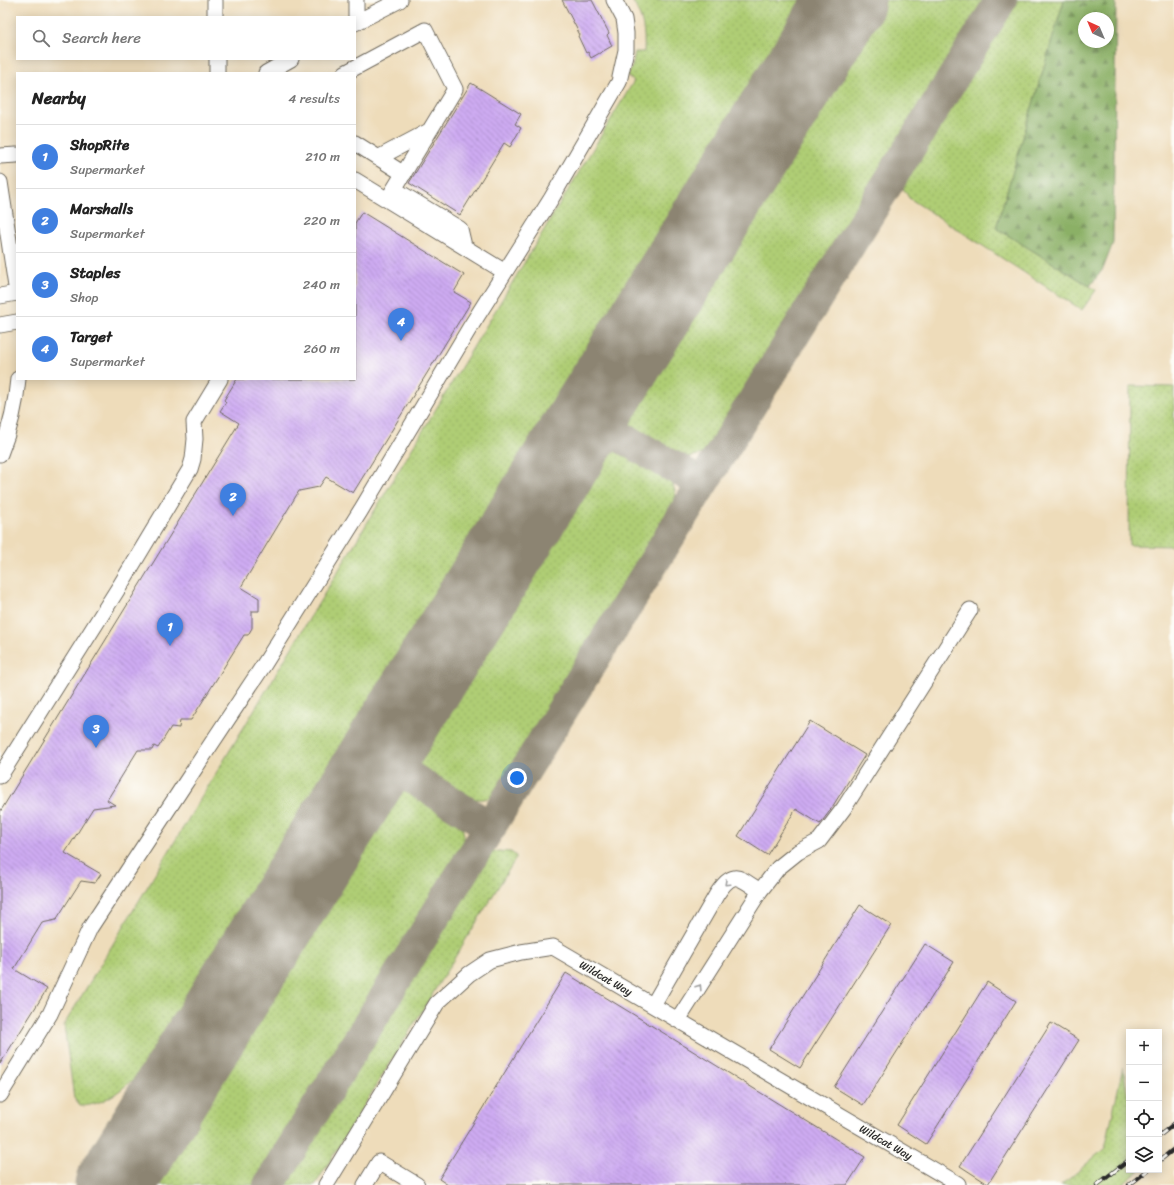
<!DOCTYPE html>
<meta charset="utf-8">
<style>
:root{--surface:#fff;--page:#f2f2f2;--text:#222;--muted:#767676;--line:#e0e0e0;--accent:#db2777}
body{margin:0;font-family:Sriracha,sans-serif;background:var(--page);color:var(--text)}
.controls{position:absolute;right:12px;bottom:12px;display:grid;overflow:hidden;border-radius:0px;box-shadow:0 2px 10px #0003}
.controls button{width:36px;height:36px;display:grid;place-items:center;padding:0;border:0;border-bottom:1px solid var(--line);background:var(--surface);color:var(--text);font:20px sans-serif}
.compass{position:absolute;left:1078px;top:12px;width:36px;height:36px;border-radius:50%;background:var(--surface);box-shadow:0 2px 10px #0003;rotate:316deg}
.you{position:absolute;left:517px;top:778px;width:14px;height:14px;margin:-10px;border:3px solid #fff;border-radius:50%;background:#1a73e8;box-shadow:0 0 0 6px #1a73e833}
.badge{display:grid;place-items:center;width:26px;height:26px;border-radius:50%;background:var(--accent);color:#fff;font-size:13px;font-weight:700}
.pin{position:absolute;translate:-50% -33px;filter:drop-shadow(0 1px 2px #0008)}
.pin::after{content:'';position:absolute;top:21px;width:14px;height:12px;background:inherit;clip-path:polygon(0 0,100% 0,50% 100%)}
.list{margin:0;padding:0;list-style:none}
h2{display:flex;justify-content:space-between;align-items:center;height:52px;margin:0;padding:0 16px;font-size:17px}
h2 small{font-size:13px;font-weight:400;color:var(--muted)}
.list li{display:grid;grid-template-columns:26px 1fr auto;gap:12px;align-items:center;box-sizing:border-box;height:64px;padding:0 16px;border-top:1px solid var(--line)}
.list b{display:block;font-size:15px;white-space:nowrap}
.list p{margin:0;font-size:13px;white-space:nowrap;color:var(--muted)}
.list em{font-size:13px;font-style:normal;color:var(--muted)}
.icon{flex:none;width:22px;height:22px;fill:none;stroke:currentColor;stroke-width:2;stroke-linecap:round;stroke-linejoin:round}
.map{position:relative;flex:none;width:1174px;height:1185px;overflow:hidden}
.search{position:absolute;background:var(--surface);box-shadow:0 2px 10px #0003;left:16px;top:16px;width:340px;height:44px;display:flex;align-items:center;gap:10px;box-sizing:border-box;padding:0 14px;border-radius:0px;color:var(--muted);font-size:15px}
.panel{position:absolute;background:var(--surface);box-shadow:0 2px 10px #0003;left:16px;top:72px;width:340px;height:308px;border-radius:0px}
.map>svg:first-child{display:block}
.grass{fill:url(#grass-dots);stroke:#6d7c50}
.forest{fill:url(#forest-firs);stroke:#5b6e48;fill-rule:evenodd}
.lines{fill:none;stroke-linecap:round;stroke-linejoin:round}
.taxiway{stroke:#8c8472;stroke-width:32}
.runway{stroke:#8c8472;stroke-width:79}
.building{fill:url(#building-back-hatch)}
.minor-casing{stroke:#6f695d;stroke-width:17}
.minor{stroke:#fff;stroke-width:15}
.rail-casing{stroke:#2b2b2b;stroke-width:4.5}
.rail{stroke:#fdfcf7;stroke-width:3;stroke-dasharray:9;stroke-linecap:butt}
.oneway{stroke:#a0a0a0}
.labels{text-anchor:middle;stroke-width:3;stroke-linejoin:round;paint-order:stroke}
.street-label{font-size:11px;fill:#2b2b2b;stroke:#fdfcf7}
</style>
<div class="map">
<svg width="1174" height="1185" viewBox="0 0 1174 1185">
<defs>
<pattern id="grass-dots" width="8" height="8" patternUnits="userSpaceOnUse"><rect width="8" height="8" fill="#afcd75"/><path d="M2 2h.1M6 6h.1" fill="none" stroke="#97b065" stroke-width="1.8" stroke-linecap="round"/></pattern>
<pattern id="forest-firs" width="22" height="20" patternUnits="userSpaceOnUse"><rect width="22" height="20" fill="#8bb066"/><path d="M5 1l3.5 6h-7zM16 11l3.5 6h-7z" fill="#728f54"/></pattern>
<pattern id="building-back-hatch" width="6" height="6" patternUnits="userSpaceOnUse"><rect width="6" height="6" fill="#ceabf2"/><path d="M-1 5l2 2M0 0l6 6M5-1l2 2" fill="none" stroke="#a78bc4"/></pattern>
</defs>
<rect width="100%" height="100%" fill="#fdfcf7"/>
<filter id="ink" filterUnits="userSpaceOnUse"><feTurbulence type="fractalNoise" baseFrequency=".025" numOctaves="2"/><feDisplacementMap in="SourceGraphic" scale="8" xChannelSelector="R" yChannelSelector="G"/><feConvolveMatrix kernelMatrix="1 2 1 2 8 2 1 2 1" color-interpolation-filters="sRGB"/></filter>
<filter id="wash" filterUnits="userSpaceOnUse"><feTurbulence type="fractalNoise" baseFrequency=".012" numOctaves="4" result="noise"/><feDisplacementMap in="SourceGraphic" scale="16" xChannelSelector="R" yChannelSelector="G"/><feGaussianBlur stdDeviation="0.9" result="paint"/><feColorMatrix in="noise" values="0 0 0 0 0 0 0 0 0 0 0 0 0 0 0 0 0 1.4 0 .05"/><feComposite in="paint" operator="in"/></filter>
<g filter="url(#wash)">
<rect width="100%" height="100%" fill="#eedcba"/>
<!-- grass -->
<path class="grass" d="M632,0H808L138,1086L131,1081C117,1094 99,1106 80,1106L76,1101L74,1098L64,1025L634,81L628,77L633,63L635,52H644C645,30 643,19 632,0Z
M886,0H987L711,450C700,456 689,458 677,456L632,428L628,425L627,420Z
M1008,0H1064L996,228L1096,290L1082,310L909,198L902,186L901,172Z
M1130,386L1174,387V546L1129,545Z
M613,445H615L623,447L666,475C675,484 677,495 675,508L503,787C485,809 465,797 445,785C436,779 427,774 418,768L415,764L611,447Z
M402,788C414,788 456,815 461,825C465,833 465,844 462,852L255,1185H155L399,789Z
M498,851L511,852L516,856V858L315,1185H277L476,862L486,854Z
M1123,1067L1129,1103V1170H1140L1122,1185H1062L1105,1148Z"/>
<!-- forest -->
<path class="forest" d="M1064,0H1116L1113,243L1103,269L1090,286L996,228ZM1084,18H1108V42H1084Z"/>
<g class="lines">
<!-- taxiway -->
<path class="taxiway" d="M588,418L702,483
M378,757L491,827
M269,1185L1001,0"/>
<!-- runway -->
<path class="runway" d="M114,1185L846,0"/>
</g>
<g id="blocks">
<!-- building -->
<path class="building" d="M562,0H592L609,33L607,35L612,46L591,58L588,52L586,53L578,36L580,35Z
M471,83L521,114L515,124L521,128L510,147L504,143L460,215L409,183Z
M362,212L464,275L454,292L471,302L353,493L326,477L319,487L299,491L241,587L259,598V611H252V628L248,635H244L191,720H180L179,728L171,727L158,748L154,746L152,750H138L107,800L115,805L93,808L65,853L101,874L95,883L81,881L56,920L42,923L14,969L47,989L0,1064V812L239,423L220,411L226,402L224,400L237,379H355V223Z
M810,721L865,755L829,812L820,824L796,809L767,855L738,836Z
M860,905L891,925L800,1068L769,1049Z
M925,944L954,962L863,1105L834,1087Z
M566,973L865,1157L847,1185H448L439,1179Z
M987,982L1016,1001L926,1144L897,1125Z
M1051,1023L1079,1040L988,1184L960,1166Z"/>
</g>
</g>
<g filter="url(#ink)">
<use href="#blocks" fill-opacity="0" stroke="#6f695d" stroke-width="1"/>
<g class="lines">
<!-- minor casing -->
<g class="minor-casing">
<path id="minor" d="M215,0V17
M356,0V22
M355,23L400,0
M217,59V73
M266,73L291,59
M345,73L425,30L455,89L388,199
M355,143L404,174
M0,156L17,155
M378,158L429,131
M355,180L505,272
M0,182L17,293
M394,189L460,229L464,246
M0,296L17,293
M0,325L17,322
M0,454C9,432 16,403 18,379
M0,776L121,584L190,469L193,459L195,439L194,422L220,379
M653,1005L717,894C734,869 738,877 760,891
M678,1020L760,891L778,868L798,852L819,841L844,808L970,610
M0,1095L50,1014L90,928L184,785L265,663L361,510L469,329L551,199L619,82L626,50V33L624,19L614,0
M326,1185L437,1003L469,974L490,960L521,952L553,947L958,1184
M365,1185L379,1162L417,1185"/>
</g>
<!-- minor -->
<use href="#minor" class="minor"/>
<!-- rail casing -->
<g class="rail-casing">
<path id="rail" d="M1159,1136L1174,1124
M1159,1161L1174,1149
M1097,1185L1129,1160
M1129,1185L1148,1170"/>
</g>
<!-- rail -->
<use href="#rail" class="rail"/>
</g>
<!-- one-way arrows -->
<defs><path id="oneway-chevron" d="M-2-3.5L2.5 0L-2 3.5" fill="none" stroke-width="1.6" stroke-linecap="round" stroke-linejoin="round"/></defs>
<g class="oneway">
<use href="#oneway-chevron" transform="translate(727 883) rotate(137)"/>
<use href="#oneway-chevron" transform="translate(699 987) rotate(-57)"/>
</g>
</g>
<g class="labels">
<!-- street labels -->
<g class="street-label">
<text transform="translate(606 978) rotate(30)" y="4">Wildcat Way</text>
<text transform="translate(886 1142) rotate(30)" y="4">Wildcat Way</text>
</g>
</g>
</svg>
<div class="controls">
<button>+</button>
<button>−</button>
<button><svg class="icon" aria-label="locate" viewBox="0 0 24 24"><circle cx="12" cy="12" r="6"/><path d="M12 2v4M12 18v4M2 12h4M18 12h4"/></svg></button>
<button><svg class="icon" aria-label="layers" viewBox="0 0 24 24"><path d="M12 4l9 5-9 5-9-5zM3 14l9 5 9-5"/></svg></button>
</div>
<svg class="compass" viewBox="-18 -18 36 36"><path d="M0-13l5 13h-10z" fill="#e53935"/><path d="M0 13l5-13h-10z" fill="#767676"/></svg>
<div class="you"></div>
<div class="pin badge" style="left:170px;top:646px;background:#3f7fe0">1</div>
<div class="pin badge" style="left:233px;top:516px;background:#3f7fe0">2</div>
<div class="pin badge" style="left:96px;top:748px;background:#3f7fe0">3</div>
<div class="pin badge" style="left:401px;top:341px;background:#3f7fe0">4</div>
<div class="search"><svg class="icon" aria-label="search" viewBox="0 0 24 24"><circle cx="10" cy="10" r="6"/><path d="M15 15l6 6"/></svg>Search here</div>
<section class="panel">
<h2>Nearby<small>4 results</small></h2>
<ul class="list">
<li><span class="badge" style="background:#3f7fe0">1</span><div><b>ShopRite</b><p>Supermarket</p></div><em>210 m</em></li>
<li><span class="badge" style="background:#3f7fe0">2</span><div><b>Marshalls</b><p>Supermarket</p></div><em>220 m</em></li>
<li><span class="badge" style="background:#3f7fe0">3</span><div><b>Staples</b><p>Shop</p></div><em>240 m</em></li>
<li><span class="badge" style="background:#3f7fe0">4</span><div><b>Target</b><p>Supermarket</p></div><em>260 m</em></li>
</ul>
</section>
</div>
